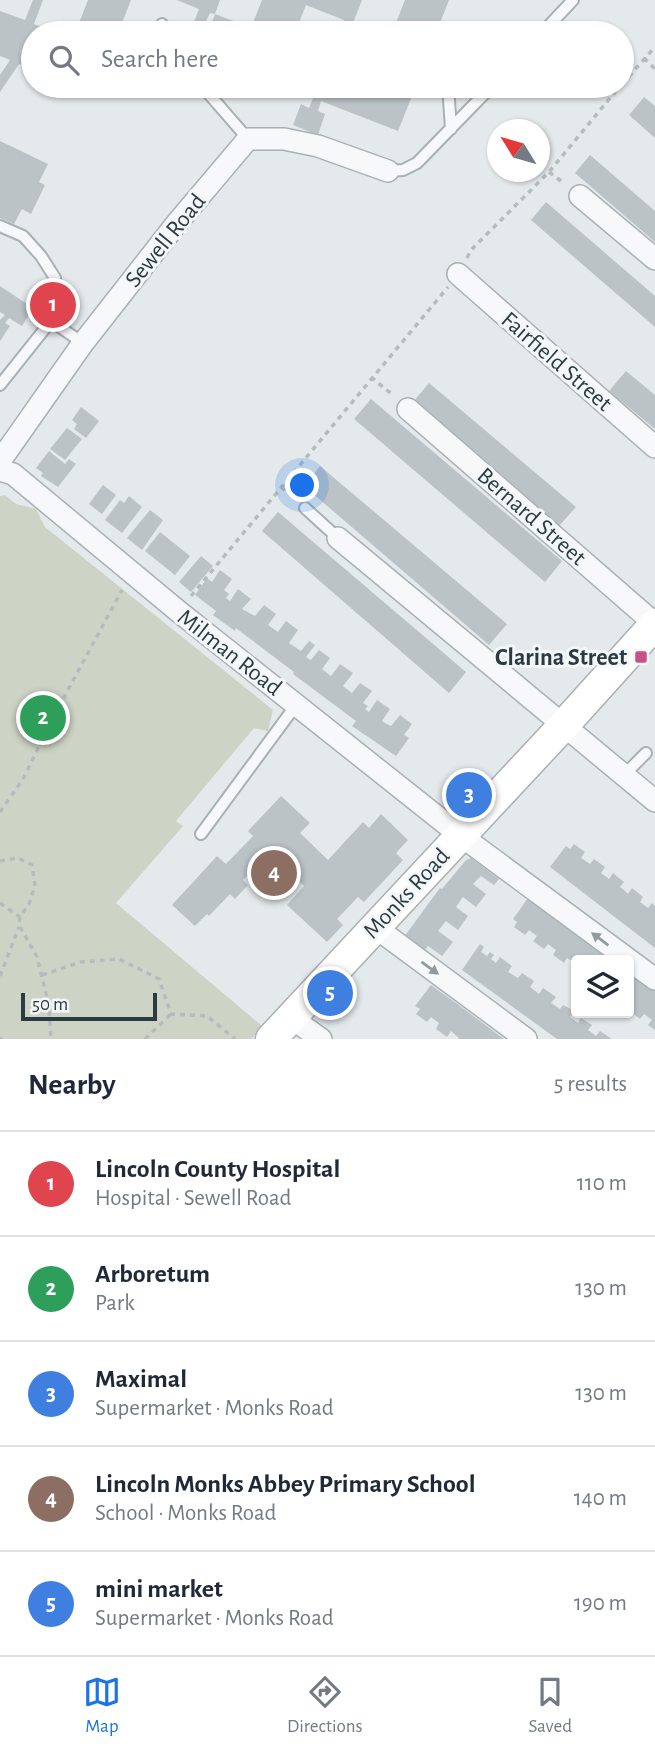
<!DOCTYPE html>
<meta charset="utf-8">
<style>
:root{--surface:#fff;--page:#f6f6f7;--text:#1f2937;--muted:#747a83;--line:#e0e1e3;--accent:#1a73e8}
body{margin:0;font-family:"Alegreya Sans",sans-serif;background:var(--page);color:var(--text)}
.controls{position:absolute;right:21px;bottom:21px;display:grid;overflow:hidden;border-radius:7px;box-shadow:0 2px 5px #0004}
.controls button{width:63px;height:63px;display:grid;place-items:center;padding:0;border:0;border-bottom:2px solid var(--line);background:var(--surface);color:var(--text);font:35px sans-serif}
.compass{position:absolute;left:487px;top:119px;width:63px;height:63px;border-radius:50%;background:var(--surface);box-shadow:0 2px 5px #0004;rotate:307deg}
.scale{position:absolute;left:21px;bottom:18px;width:136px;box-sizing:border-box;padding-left:7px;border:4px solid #2c3b42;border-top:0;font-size:19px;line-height:24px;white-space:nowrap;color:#2c3b42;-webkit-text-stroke:5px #f3f7f8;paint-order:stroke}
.you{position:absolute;left:303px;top:486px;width:24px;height:24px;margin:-18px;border:5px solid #fff;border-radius:50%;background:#1a73e8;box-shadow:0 0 0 10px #1a73e833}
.badge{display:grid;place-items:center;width:46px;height:46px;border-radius:50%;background:var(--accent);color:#fff;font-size:23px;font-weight:700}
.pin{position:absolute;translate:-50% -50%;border:4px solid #fff;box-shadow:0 2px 7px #0006}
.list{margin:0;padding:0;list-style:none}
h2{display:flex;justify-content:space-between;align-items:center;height:91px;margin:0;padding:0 28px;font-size:30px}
h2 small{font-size:23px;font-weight:400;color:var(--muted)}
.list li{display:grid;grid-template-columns:46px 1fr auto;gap:21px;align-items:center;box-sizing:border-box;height:105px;padding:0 28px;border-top:2px solid var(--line)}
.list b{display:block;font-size:26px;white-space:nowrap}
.list p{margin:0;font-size:23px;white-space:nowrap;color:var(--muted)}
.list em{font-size:23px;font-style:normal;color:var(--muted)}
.icon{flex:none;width:38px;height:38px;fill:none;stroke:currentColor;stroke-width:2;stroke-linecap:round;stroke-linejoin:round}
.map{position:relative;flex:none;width:655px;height:1039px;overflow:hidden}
.search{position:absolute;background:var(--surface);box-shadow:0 2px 5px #0004;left:21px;right:21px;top:21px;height:77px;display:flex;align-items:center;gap:18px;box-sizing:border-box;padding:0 24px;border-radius:38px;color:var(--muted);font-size:26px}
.sheet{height:616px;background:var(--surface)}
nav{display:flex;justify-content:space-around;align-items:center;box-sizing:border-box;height:98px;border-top:2px solid var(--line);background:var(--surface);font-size:19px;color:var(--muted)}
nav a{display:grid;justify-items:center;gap:4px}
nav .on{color:var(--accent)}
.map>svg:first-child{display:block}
.green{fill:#cdd4c5}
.building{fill:#bbc3c7}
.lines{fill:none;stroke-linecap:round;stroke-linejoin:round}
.service-casing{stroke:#a9b1b5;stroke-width:14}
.minor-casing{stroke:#a9b1b5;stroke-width:24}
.secondary-casing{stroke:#a9b1b5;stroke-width:33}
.path{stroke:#b5bcbe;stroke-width:3.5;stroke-dasharray:5 5;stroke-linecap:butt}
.service{stroke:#f6f8f9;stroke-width:10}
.minor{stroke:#f6f8f9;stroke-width:21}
.secondary{stroke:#fff;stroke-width:30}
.oneway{fill:#919a9e}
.poi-dot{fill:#c75286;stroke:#f3f7f8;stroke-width:2.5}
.labels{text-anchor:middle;stroke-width:6;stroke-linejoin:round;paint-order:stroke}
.street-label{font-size:24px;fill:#2c3b42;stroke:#f3f7f8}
.poi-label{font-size:24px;font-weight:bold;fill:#2c3b42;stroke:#f3f7f8;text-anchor:end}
</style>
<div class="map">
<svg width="655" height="1039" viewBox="0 0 655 1039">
<rect width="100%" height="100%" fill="#e4e9eb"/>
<!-- green -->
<path class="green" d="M5,495L16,504L36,509L45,527L273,710L268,731L254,728L176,821L183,826L116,903L262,1026L252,1039H0V496Z"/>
<!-- building -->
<path class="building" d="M33,0H43L34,24L57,33H33V69L19,64L0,92V75L10,60L0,56V11L25,20Z
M88,0H131L118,33H75Z
M177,0H220L215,14L210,13L203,28L193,24L199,9Z
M262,0H362L349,33H339L344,20L306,5L295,33H249Z
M405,0H449L436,33H392Z
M215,14L236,22L231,33H219L209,30Z
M77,86H98L95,93Z
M282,86H416L398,131L321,101L318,111L325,114L318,135L293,125L301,104L309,108L313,98Z
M644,97L655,106V138L629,115Z
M0,141L48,164L39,182L45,185L31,214L22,209L14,224L0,218Z
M590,155L655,211V242L575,173Z
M546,202L655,296V327L531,220Z
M0,286L33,308L22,326L9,318L5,323L10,326L0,341V320L5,315L0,312Z
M626,371L655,395V429L609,391Z
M429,383L576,507L559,526L413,402Z
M371,399L562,561L545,582L354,419Z
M81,407L99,421L86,438L74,429L77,424L72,420Z
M67,428L82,439L65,460L50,449Z
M49,451L65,464L69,459L76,464L58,487L41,476L43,473L36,468Z
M320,466L507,624L489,645L304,486Z
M103,485L116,495L102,514L89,504Z
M129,496L142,507L122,533L105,520L120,500L124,503Z
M150,510L163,520L142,550L127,538Z
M278,512L466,672L449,693L262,531Z
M160,532L190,556L175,575L145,551Z
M201,556L213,566L191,592L179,582Z
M220,570L232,579L224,590L229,594L226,598L230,601L238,589L251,599L242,609L255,616L264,605L276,614L268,625L278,632L286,621L298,630L289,643L301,651L309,641L315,645L306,657L311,660L319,650L330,658L322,669L331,676L340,664L353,673L343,686L352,693L360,683L372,691L363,703L368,706L365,709L369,712L377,700L390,709L382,721L387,724L391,726L400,715L412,724L404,735L409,738L396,756L352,726L356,721L293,674L294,672L236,628L235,631L213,615L216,611L195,595L207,578L212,582Z
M281,796L310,823L300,833L328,860L363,822L369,828L381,814L408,840L396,853L403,860L364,902L358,897L337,919L343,925L327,942L287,905L304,886L286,869L288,866L270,852L243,880L248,885L235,899L230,894L209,916L207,914L195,926L172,905L217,856L226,864L253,836L248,831Z
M574,844L585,852L581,858L590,864L594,859L605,867L601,873L609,879L613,873L624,882L620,887L624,890L628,894L632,888L643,897L640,902L648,908L652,903L655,906V948L550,867L566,846L570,849Z
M471,858L499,879L494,885L481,876L473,884L486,894L476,907L463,897L456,907L468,916L458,930L446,921L438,931L453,942L442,956L428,946L424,951L404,937L440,888L442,889L466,860Z
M528,898L613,960H576V973L572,970L576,964L572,961L567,958L564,963L553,955L556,950L548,944L544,949L533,941L537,936L529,930L525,935L514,927L517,922L513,919Z
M480,944L484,947L481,952L487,956L490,952L494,955L491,959L496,963L500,957L512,966L508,972L518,978L522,973L534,981L530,987L539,994L543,988L556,997L551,1003L560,1009L563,1005L569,1008L574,1012L570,1017L578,1023L581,1018L592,1025L588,1030L596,1036L600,1031L612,1039H557L462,970Z
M629,972L655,991V1030L648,1025L652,1020L644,1014L640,1019L630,1011L633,1006L629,1003Z
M431,985L460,1006L504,1039H458L459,1038L451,1031L447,1037L436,1029L439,1023L431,1017L427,1022L416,1014L420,1009L415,1006Z"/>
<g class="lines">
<!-- service casing -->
<g class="service-casing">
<path id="service" d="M162,24L167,33
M542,33L573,0
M202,86L248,139
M448,86L451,129
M388,171L403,170L417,163L492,86
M0,226L23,236L41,256L55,278L58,297L51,321L83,343
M0,385L51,321
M305,508L338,538
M624,775L646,753
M201,834L296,705"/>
</g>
<!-- minor casing -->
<g class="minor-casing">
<path id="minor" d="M580,196L655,259
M458,274L655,447
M408,409L655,624
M0,461L83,343L177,223L248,139H284L318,146L388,171
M0,470L13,474L178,611L460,835L655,979
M338,538L655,801
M375,927L526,1039
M290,1017L321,1039"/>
</g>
<!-- secondary casing -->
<g class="secondary-casing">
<path id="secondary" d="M271,1039L563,726L655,624"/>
</g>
<!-- path -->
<path class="path" d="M644,58L655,69
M622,84L655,47
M549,172L565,184
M467,258L471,250L549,172L620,86
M371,377L394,396
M281,487L295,499
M191,596L448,287
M0,812L23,779L56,712L122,590
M0,861L18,858L32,865L35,886L29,904L20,917L19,925L37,957L49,1006L51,1039
M0,903L20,917
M42,975L81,962L119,959L159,979L171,1014L207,1016L235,1039
M0,976L19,927
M0,1038L2,1039
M145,1039L171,1014"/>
<!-- service -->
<use href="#service" class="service"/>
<!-- minor -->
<use href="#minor" class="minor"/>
<!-- secondary -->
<use href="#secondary" class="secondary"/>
</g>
<!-- one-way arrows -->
<defs><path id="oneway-solid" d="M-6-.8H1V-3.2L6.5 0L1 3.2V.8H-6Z" transform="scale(1.75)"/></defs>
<g class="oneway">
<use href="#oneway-solid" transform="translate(600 939) rotate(-143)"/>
<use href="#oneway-solid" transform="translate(430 968) rotate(36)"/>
</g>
<!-- markers -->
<rect class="poi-dot" x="634" y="650" width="14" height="14" rx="3.5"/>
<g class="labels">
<!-- street labels -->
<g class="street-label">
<text transform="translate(165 240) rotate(-51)" y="8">Sewell Road</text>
<text transform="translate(557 361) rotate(41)" y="8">Fairfield Street</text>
<text transform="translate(532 516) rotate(41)" y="8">Bernard Street</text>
<text transform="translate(230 652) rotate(38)" y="8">Milman Road</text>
<text transform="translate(406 893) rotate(-47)" y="8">Monks Road</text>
</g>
<!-- poi labels -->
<g class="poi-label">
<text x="627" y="665">Clarina Street</text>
</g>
</g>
</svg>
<div class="controls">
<button><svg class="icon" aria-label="layers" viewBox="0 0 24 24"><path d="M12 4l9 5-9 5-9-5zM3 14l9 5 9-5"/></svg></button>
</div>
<svg class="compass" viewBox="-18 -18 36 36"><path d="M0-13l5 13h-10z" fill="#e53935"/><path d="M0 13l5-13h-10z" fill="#747a83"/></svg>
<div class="scale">50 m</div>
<div class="you"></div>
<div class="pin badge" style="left:53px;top:305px;background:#e0444e">1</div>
<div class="pin badge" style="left:43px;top:718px;background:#2e9e5b">2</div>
<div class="pin badge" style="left:469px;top:795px;background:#3f7fe0">3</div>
<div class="pin badge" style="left:274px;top:873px;background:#8d6e63">4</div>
<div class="pin badge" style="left:330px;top:993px;background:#3f7fe0">5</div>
<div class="search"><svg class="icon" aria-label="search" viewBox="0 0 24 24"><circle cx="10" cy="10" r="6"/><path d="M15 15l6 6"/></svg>Search here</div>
</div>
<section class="sheet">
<h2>Nearby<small>5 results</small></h2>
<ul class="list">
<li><span class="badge" style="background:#e0444e">1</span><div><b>Lincoln County Hospital</b><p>Hospital · Sewell Road</p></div><em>110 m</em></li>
<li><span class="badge" style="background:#2e9e5b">2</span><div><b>Arboretum</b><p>Park</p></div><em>130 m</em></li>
<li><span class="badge" style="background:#3f7fe0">3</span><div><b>Maximal</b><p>Supermarket · Monks Road</p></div><em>130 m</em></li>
<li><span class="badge" style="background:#8d6e63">4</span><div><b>Lincoln Monks Abbey Primary School</b><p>School · Monks Road</p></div><em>140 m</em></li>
<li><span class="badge" style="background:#3f7fe0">5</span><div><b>mini market</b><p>Supermarket · Monks Road</p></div><em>190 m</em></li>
</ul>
</section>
<nav>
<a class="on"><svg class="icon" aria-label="map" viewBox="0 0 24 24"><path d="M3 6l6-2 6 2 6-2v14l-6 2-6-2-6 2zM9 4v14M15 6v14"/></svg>Map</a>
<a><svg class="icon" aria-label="directions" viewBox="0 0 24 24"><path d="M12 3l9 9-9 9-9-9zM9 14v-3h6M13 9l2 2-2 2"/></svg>Directions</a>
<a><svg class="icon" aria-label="saved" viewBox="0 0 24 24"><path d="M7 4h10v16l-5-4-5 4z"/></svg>Saved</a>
</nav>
